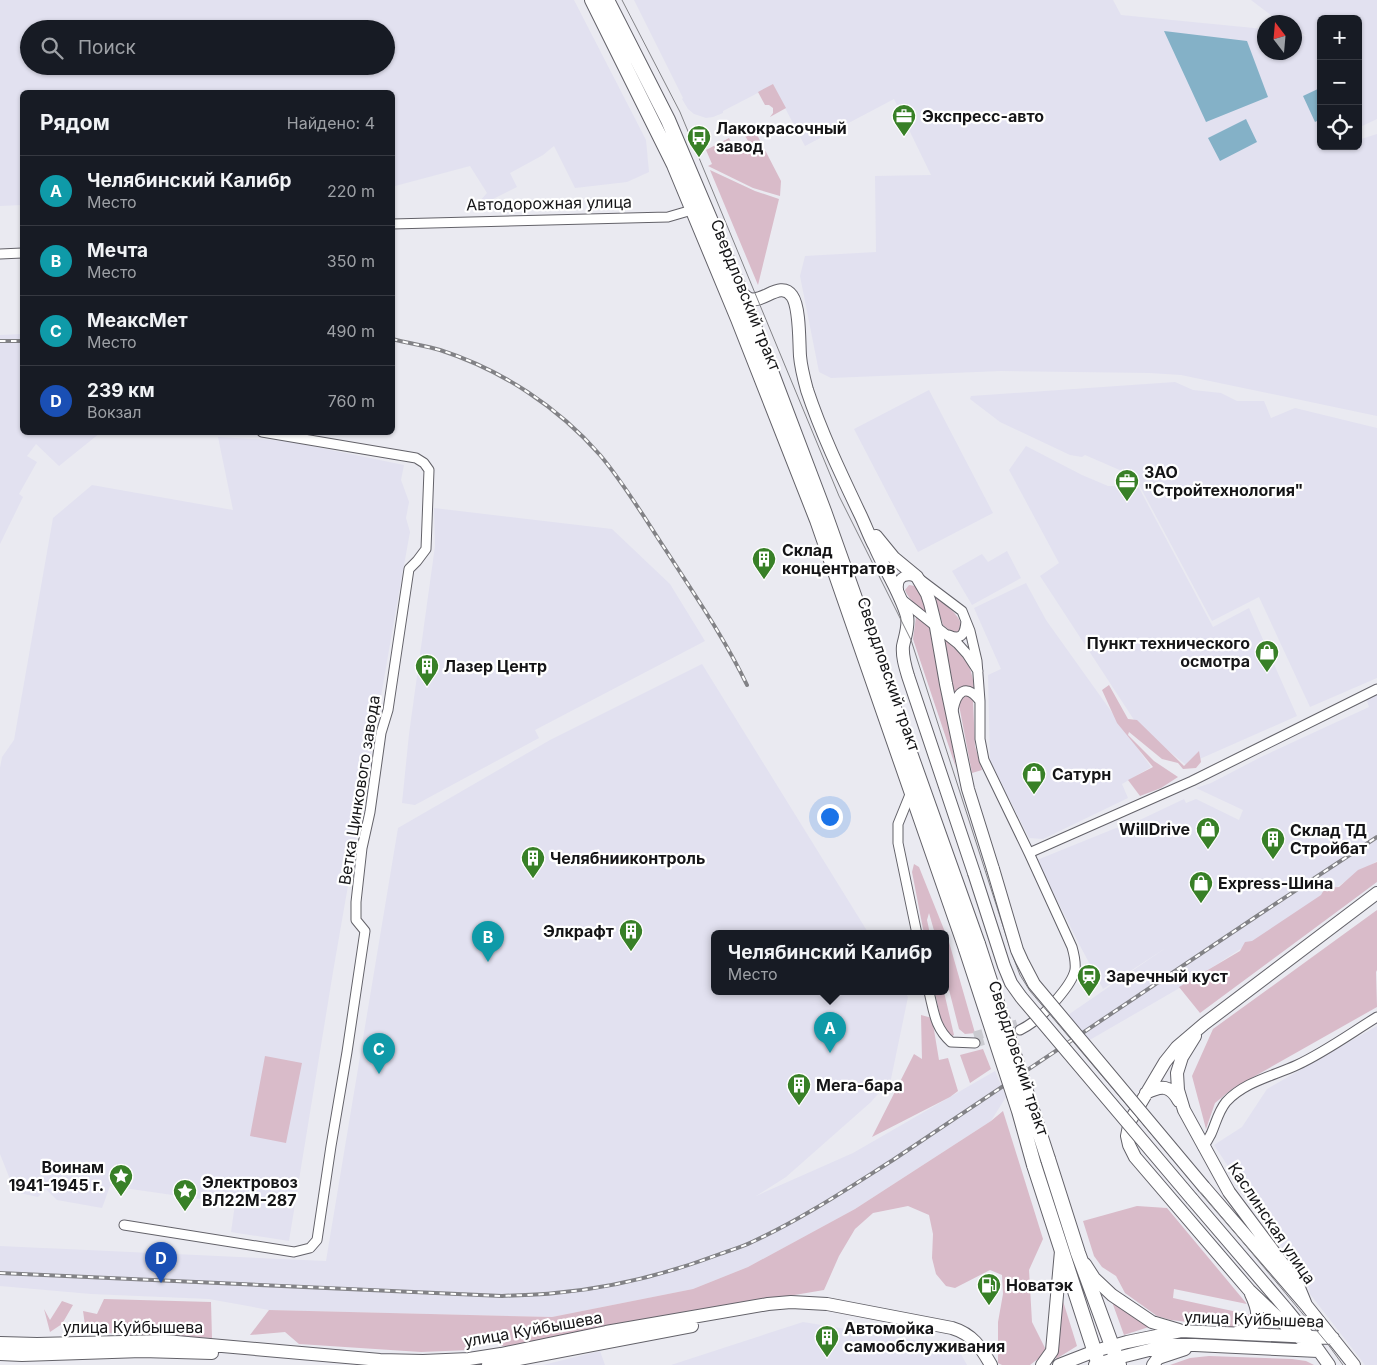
<!DOCTYPE html>
<html lang="ru">
<meta charset="utf-8">
<style>
:root{--surface:#171b24;--page:#20242c;--text:#f1f3f6;--muted:#9ea1a6;--line:#363941;--accent:#388027}
body{margin:0;font-family:Inter,sans-serif;background:var(--page);color:var(--text)}
.controls{position:absolute;right:15px;top:15px;display:grid;overflow:hidden;border-radius:8px;box-shadow:0 1px 4px #0004}
.controls button{width:45px;height:45px;display:grid;place-items:center;padding:0;border:0;border-bottom:1px solid var(--line);background:var(--surface);color:var(--text);font:25px sans-serif}
.compass{position:absolute;left:1257px;top:15px;width:45px;height:45px;border-radius:50%;background:var(--surface);box-shadow:0 1px 4px #0004;rotate:344deg}
.you{position:absolute;left:829px;top:816px;width:18px;height:18px;margin:-12px;border:4px solid #fff;border-radius:50%;background:#1a73e8;box-shadow:0 0 0 8px #1a73e833}
.badge{display:grid;place-items:center;width:32px;height:32px;border-radius:50%;background:var(--accent);color:#fff;font-size:16px;font-weight:700}
.pin{position:absolute;translate:-50% -41px;filter:drop-shadow(0 1px 2px #0008)}
.pin::after{content:'';position:absolute;top:26px;width:18px;height:15px;background:inherit;clip-path:polygon(0 0,100% 0,50% 100%)}
.popup{position:absolute;left:711px;top:930px;width:238px;height:65px;box-sizing:border-box;display:grid;place-content:center;border-radius:8px;background:var(--surface);filter:drop-shadow(0 1px 4px #0005);font-size:16px;white-space:nowrap;color:var(--muted)}
.popup b{font-size:19px;color:var(--text)}
.popup::after{content:'';position:absolute;left:50%;top:100%;margin-left:-10px;border:10px solid transparent;border-top-color:var(--surface)}
.list{margin:0;padding:0;list-style:none}
h2{display:flex;justify-content:space-between;align-items:center;height:65px;margin:0;padding:0 20px;font-size:21px}
h2 small{font-size:16px;font-weight:400;color:var(--muted)}
.list li{display:grid;grid-template-columns:32px 1fr auto;gap:15px;align-items:center;box-sizing:border-box;height:70px;padding:0 20px;border-top:1px solid var(--line)}
.list b{display:block;font-size:19px;white-space:nowrap}
.list p{margin:0;font-size:16px;white-space:nowrap;color:var(--muted)}
.list em{font-size:16px;font-style:normal;color:var(--muted)}
.icon{flex:none;width:28px;height:28px;fill:none;stroke:currentColor;stroke-width:2;stroke-linecap:round;stroke-linejoin:round}
.map{position:relative;flex:none;width:1377px;height:1365px;overflow:hidden}
.search{position:absolute;background:var(--surface);box-shadow:0 1px 4px #0004;left:20px;top:20px;width:375px;height:55px;display:flex;align-items:center;gap:12px;box-sizing:border-box;padding:0 18px;border-radius:28px;color:var(--muted);font-size:19px}
.panel{position:absolute;background:var(--surface);box-shadow:0 1px 4px #0004;left:20px;top:90px;width:375px;height:345px;border-radius:8px}
.map>svg:first-child{display:block}
.built{fill:#e2e1f0;fill-rule:evenodd}
.green{fill:#d9bbc9}
.water{fill:#84b1c7}
.lines{fill:none;stroke-linecap:round;stroke-linejoin:round}
.street-tunnel{stroke:#cacad0;stroke-width:9;stroke-dasharray:9 4.5;stroke-linecap:butt}
.street-casing{stroke:#636269;stroke-width:11}
.secondary-casing{stroke:#636269;stroke-width:14}
.primary-casing{stroke:#636269;stroke-width:16}
.street{stroke:#fff;stroke-width:9}
.secondary{stroke:#fff;stroke-width:12}
.primary{stroke:#fff;stroke-width:14}
.tram{stroke:#828286;stroke-width:1}
.rail-casing{stroke:#828286;stroke-width:4}
.rail{stroke:#fff;stroke-width:2;stroke-dasharray:5.5;stroke-linecap:butt}
.secondary-bridge-casing{stroke:#636269;stroke-width:14;stroke-linecap:butt}
.primary-bridge-casing{stroke:#636269;stroke-width:16;stroke-linecap:butt}
.secondary-bridge{stroke:#fff;stroke-width:12}
.primary-bridge{stroke:#fff;stroke-width:14}
.labels{text-anchor:middle;stroke-width:4.5;stroke-linejoin:round;paint-order:stroke}
.poi-label{font-size:16px;font-weight:bold;fill:#151517;stroke:#fff;text-anchor:start}
.street-label{font-size:16px;fill:#151517;stroke:#fff}
</style>
<div class="map">
<svg width="1377" height="1365" viewBox="0 0 1377 1365">
<rect width="100%" height="100%" fill="#eaeaf1"/>
<!-- built -->
<path class="built" d="M0,0H574L646,140L649,172L627,182L575,188L554,146L543,155L510,173L517,187L481,205L479,202L487,193L470,166L395,186L393,189L392,92H22V205L0,206ZM29,29H386V66H29Z
M634,0H1113L1121,15L1264,29V52H1294L1295,34L1307,36L1295,30L1294,22H1280L1251,0H1377V119L1358,128V19H1321V146H1358V140L1377,134V416L1181,375L1150,373L1001,371L831,378L819,372L800,276L805,256L876,252L875,176L931,175L894,99L805,146L773,85L723,111V113L713,117L706,118L694,114L688,109L682,99L683,98Z
M22,334V432L100,433L59,466L36,444L27,456L37,462L19,494L23,497L0,544V335Z
M1175,382L1193,390L1221,393L1237,401H1264L1271,418L1295,408L1377,428V678L1310,707L1259,597L1212,621L1136,479L1138,478L1085,455L1082,457L1070,455L1000,422L970,399L971,396Z
M929,390L993,513L918,552L854,429Z
M218,437L287,441L404,465L401,480L409,502L406,518L410,532L397,604L333,972L289,1241L231,1232L235,1204L110,1186L102,1208L57,1200L46,1189L38,1197L15,1192L0,1154V768L2,757L14,740L53,518L92,485L233,510Z
M1026,446L1082,475L1108,486H1138L1213,627L1249,608L1297,716L1186,765L1138,726L1040,576L1059,563L1009,470Z
M434,508L612,529L670,584L705,641L535,730L539,738L415,805L402,803L409,734L435,546Z
M1007,551L1021,578L972,605L952,571L982,554L988,562Z
M1026,583L1046,620L1151,767L1122,784L1128,798L1043,839L1029,838L990,761L988,675L1001,669L974,608Z
M702,664L869,934H715V992H905L908,997L891,1079L871,1102L786,1177L756,1196L853,1153L995,1071L1006,1097L991,1121L855,1209L748,1267L693,1289L552,1317L269,1310L209,1299L91,1294L0,1286V1246L326,1261L398,828L550,740Z
M1377,692V861L1183,986L1088,1041L1065,1017L1167,947L1103,989L1078,942L1037,860L1116,828L1125,827L1184,799L1186,803L1196,799L1239,820L1243,810L1196,788L1211,783L1261,757L1369,707L1366,698Z
M1377,1026V1365H1365L1310,1294L1309,1288L1214,1145L1242,1127L1267,1089Z
M803,1322L957,1347L967,1365H671Z
M600,1351L605,1365H543Z"/>
<!-- green -->
<path class="green" d="M773,84L786,108L770,117L773,113V108L769,105H765L758,92Z
M753,127L781,181L780,196L753,188L708,166L712,164L706,150L729,138L734,148L748,141L743,132Z
M710,170L755,191L779,199L758,285Z
M909,585L915,586L921,592L930,616C921,609 909,601 905,590Z
M934,596C946,606 963,615 962,632L954,634L943,625Z
M916,617L932,629L956,768L913,639Z
M944,638C963,652 972,664 974,688C966,685 959,686 954,694Z
M1109,685L1128,719L1137,720L1184,766L1199,751L1201,762L1196,768L1183,769L1178,763L1162,759L1129,732L1128,735L1154,761L1178,777L1161,788L1140,796L1128,780L1153,767L1117,723L1102,690Z
M966,695H968L973,700L975,746L982,770L972,773L959,705L961,698Z
M1377,862V882L1200,1013L1179,987L1240,951L1245,942L1252,941L1321,895L1325,888L1339,887L1358,870Z
M914,864L919,867L949,942L975,1033L965,1034L959,1029L945,974V934H935L929,913L927,920L930,934H924L912,872Z
M1377,910V970L1376,972L1377,1007L1232,1089L1215,1103L1206,1129L1192,1076L1213,1029Z
M935,992H944L954,1035L950,1037L942,1025Z
M921,1015L932,1018L939,1060L948,1058L958,1091L950,1097L872,1137L914,1054L922,1059Z
M983,1049L991,1069L970,1083L960,1055Z
M265,1056L302,1063L286,1143L250,1136Z
M1003,1111L1043,1239L1029,1270L1032,1322L1047,1352L1030,1365H1002L998,1363V1322L1003,1294L1002,1275L990,1270L955,1288L946,1286L936,1274L932,1258L933,1234L929,1215L908,1206L873,1213L855,1229L839,1256L824,1290L581,1331L525,1347L500,1346L499,1337H461L470,1350L421,1352L299,1344L285,1332L250,1335L269,1310L552,1317L693,1289L748,1267L855,1209L991,1121Z
M1137,1206L1167,1208L1247,1304L1174,1289L1173,1298L1251,1315L1248,1322L1236,1328L1171,1320L1157,1316L1125,1293L1116,1276L1102,1267L1094,1256L1083,1221Z
M104,1299L211,1302L212,1338L86,1332L83,1311L97,1314Z
M1111,1299L1152,1326L1124,1335Z
M62,1301L73,1305L62,1324L50,1332L44,1309L50,1320Z
M1063,1301L1077,1346L1056,1359Z
M1209,1356L1292,1359L1306,1361L1314,1365H1170L1190,1358Z"/>
<!-- water -->
<path class="water" d="M1164,31L1247,41L1268,97L1206,122Z
M1320,88L1321,90V119L1315,122L1303,96Z
M1246,119L1257,142L1220,161L1208,138Z"/>
<g class="lines">
<!-- street-tunnel -->
<path class="street-tunnel" d="M974,1036L1017,1024
M975,1043L1020,1030"/>
<!-- street casing -->
<g class="street-casing">
<path id="street" d="M392,224L668,217L692,210
M0,254L22,253
M949,635C962,641 965,633 966,621
M978,671L967,654L958,644L900,598C896,583 898,572 917,577L962,611L970,631L977,661L980,701V739L984,760L1029,853L1072,947C1074,954 1076,962 1075,970C1072,985 1046,1013 1033,1022C1029,1025 1024,1028 1020,1030
M953,710C957,691 966,683 980,701
M911,792L898,824V843L917,934
M1029,853L1192,781L1377,689
M929,992C934,1012 935,1028 951,1042L975,1043
M1203,1147C1206,1143 1209,1138 1211,1134C1216,1123 1218,1112 1226,1102C1244,1082 1273,1076 1297,1065C1325,1052 1351,1033 1377,1017
M124,1225L294,1252L310,1248L317,1240L331,1146L347,1052L365,931L356,920V902L362,848L370,812L381,733L388,710L409,569L417,561L426,549L429,470L424,463L416,458L262,432"/>
</g>
<!-- secondary casing -->
<g class="secondary-casing">
<path id="secondary" d="M741,292C744,295 746,298 750,299C763,303 781,280 792,296C800,307 799,342 800,356C801,368 804,379 807,390C821,432 840,472 859,512C865,524 869,536 875,547C885,570 900,592 907,616C909,627 905,636 903,646C902,656 905,666 908,676L974,873
M876,536L894,558L917,577L927,594L930,603L936,627L946,684L968,789L993,869
M1195,1036L1182,1057L1177,1073L1178,1090L1184,1110L1229,1192L1297,1283L1306,1305
M1146,1093C1162,1085 1170,1085 1179,1101
M1204,1187L1306,1305L1354,1365
M1192,1199L1287,1310L1309,1337L1329,1365
M1085,1264L1094,1278L1112,1295L1152,1322L1179,1330
M1238,1332C1262,1326 1260,1313 1251,1294
M0,1343L37,1344L165,1341L380,1360L423,1361L469,1359L501,1354L606,1332L768,1304L791,1302L827,1304L952,1328C972,1334 981,1347 991,1365
M1318,1351L1297,1336L1249,1290L1135,1157L1129,1145L1127,1136L1130,1121L1165,1062L1177,1047L1204,1024L1377,893
M0,1354L22,1355L142,1351L212,1353
M488,1365L692,1326
M1042,1365L1052,1351L1061,1251
M1059,1365L1095,1351L1127,1342L1181,1331L1333,1338
M1095,1365L1117,1358L1169,1345H1195L1318,1351
M1153,1365L1158,1358L1185,1349"/>
</g>
<!-- primary casing -->
<g class="primary-casing">
<path id="primary" d="M592,0L674,165L738,319L817,520L966,949
M607,0L668,120L741,292L824,511L978,944
M1048,1159L1078,1253L1119,1365
M1034,1165L1099,1365"/>
</g>
<!-- street -->
<use href="#street" class="street"/>
<!-- secondary -->
<use href="#secondary" class="secondary"/>
<!-- primary -->
<use href="#primary" class="primary"/>
<!-- tram -->
<path class="tram" d="M622,0L680,112L839,496L911,640L1012,954L1020,975L1030,991L1237,1235L1327,1343L1343,1365"/>
<!-- rail casing -->
<g class="rail-casing">
<path id="rail" d="M392,339C408,343 425,346 440,350C502,370 558,407 600,455C626,486 647,522 669,555C696,597 725,639 747,685
M0,341H22
M0,1273L502,1296C520,1295 537,1295 555,1293C612,1288 667,1274 720,1254C731,1250 742,1247 752,1242C802,1219 847,1189 893,1160L1257,916L1377,837"/>
</g>
<!-- rail -->
<use href="#rail" class="rail"/>
<!-- secondary-bridge casing -->
<g class="secondary-bridge-casing">
<path id="secondary-bridge" d="M993,869L1017,950L1022,961L1034,984L1204,1187
M974,873L1004,966L1011,983L1021,997L1192,1199"/>
</g>
<!-- primary-bridge casing -->
<g class="primary-bridge-casing">
<path id="primary-bridge" d="M978,944L1048,1159
M966,949L1019,1111L1034,1165"/>
</g>
<!-- secondary-bridge -->
<use href="#secondary-bridge" class="secondary-bridge"/>
<!-- primary-bridge -->
<use href="#primary-bridge" class="primary-bridge"/>
</g>
<!-- icons -->
<defs>
<g id="office-pin" transform="scale(1.25)"><path d="M0 17L-7.5 6A9.5 9.5 0 1 1 7.5 6Z" fill="#388027" stroke="#fff"/><path d="M-6-3h4V-5.5h4V-3h4V5H-6ZM-1-4.5V-3h2v-1.5ZM-6 0V1H6V0Z" fill="#fff"/></g>
<g id="bus-pin" transform="scale(1.25)"><path d="M0 17L-7.5 6A9.5 9.5 0 1 1 7.5 6Z" fill="#388027" stroke="#fff"/><path d="M-5-6H5V4H4V6H2V4H-2V6H-4V4H-5ZM-3.5-4V0h7V-4ZM-3.5 1.2v1.5H-2V1.2ZM2 1.2v1.5H3.5V1.2Z" fill="#fff"/></g>
<g id="building-pin" transform="scale(1.25)"><path d="M0 17L-7.5 6A9.5 9.5 0 1 1 7.5 6Z" fill="#388027" stroke="#fff"/><path d="M-4-6H4V6H1V3H-1V6H-4ZM-2.5-4.3h1.7v1.8h-1.7ZM.8-4.3h1.7v1.8H.8ZM-2.5-1h1.7V.8h-1.7ZM.8-1h1.7V.8H.8Z" fill="#fff"/></g>
<g id="shop-pin" transform="scale(1.25)"><path d="M0 17L-7.5 6A9.5 9.5 0 1 1 7.5 6Z" fill="#388027" stroke="#fff"/><path d="M-5-2.5h2.3a2.7 3.5 0 0 1 5.4 0H5L5.5 6h-11ZM-1.5-2.5h3a1.5 2.3 0 0 0-3 0Z" fill="#fff"/></g>
<g id="station-pin" transform="scale(1.25)"><path d="M0 17L-7.5 6A9.5 9.5 0 1 1 7.5 6Z" fill="#388027" stroke="#fff"/><path d="M-3-6H3Q5-6 5-4V2Q5 4 3 4L4.5 6H3L1.5 4h-3L-3 6H-4.5L-3 4Q-5 4-5 2V-4Q-5-6-3-6ZM-3.5-4v3h7v-3ZM-3.5 1v1.5H-2V1ZM2 1v1.5H3.5V1Z" fill="#fff"/></g>
<g id="sight-pin" transform="scale(1.25)"><path d="M0 17L-7.5 6A9.5 9.5 0 1 1 7.5 6Z" fill="#388027" stroke="#fff"/><path d="M0-6L1.8-2.2L6-1.7L2.9 1.2L3.7 5.4L0 3.3L-3.7 5.4L-2.9 1.2L-6-1.7L-1.8-2.2Z" fill="#fff"/></g>
<g id="fuel-pin" transform="scale(1.25)"><path d="M0 17L-7.5 6A9.5 9.5 0 1 1 7.5 6Z" fill="#388027" stroke="#fff"/><path d="M-5.5-6h7V0h2V4h1.3V-2.5L3-4.5l.8-.8L6-3V5H2.5V1h-1V6h-7ZM-4.2-4.7v3.2H.2V-4.7Z" fill="#fff"/></g>
</defs>
<g fill-rule="evenodd">
<use href="#office-pin" x="904" y="116"/>
<use href="#bus-pin" x="699" y="137"/>
<use href="#office-pin" x="1127" y="481"/>
<use href="#building-pin" x="764" y="559"/>
<use href="#shop-pin" x="1267" y="652"/>
<use href="#building-pin" x="427" y="666"/>
<use href="#shop-pin" x="1034" y="774"/>
<use href="#shop-pin" x="1208" y="829"/>
<use href="#building-pin" x="1273" y="839"/>
<use href="#building-pin" x="533" y="858"/>
<use href="#shop-pin" x="1201" y="883"/>
<use href="#building-pin" x="631" y="931"/>
<use href="#station-pin" x="1089" y="976"/>
<use href="#building-pin" x="799" y="1085"/>
<use href="#sight-pin" x="121" y="1176"/>
<use href="#sight-pin" x="185" y="1191"/>
<use href="#fuel-pin" x="989" y="1285"/>
<use href="#building-pin" x="827" y="1337"/>
</g>
<g class="labels">
<!-- poi labels -->
<g class="poi-label">
<text x="922" y="122">Экспресс-авто</text>
<text x="716" y="134">Лакокрасочный<tspan x="716" dy="18">завод</tspan></text>
<text x="1144" y="478">ЗАО<tspan x="1144" dy="18">"Стройтехнология"</tspan></text>
<text x="782" y="556">Склад<tspan x="782" dy="18">концентратов</tspan></text>
<text x="1250" y="649" text-anchor="end">Пункт технического<tspan x="1250" dy="18">осмотра</tspan></text>
<text x="444" y="672">Лазер Центр</text>
<text x="1052" y="780">Сатурн</text>
<text x="1190" y="835" text-anchor="end">WillDrive</text>
<text x="1290" y="836">Склад ТД<tspan x="1290" dy="18">Стройбат</tspan></text>
<text x="550" y="864">Челябнииконтроль</text>
<text x="1218" y="889">Express-Шина</text>
<text x="614" y="937" text-anchor="end">Элкрафт</text>
<text x="1106" y="982">Заречный куст</text>
<text x="816" y="1091">Мега-бара</text>
<text x="104" y="1173" text-anchor="end">Воинам<tspan x="104" dy="18">1941-1945 г.</tspan></text>
<text x="202" y="1188">Электровоз<tspan x="202" dy="18">ВЛ22М-287</tspan></text>
<text x="1006" y="1291">Новатэк</text>
<text x="844" y="1334">Автомойка<tspan x="844" dy="18">самообслуживания</tspan></text>
</g>
<!-- street labels -->
<g class="street-label">
<text transform="translate(549 203) rotate(-1)" y="6">Автодорожная улица</text>
<text transform="translate(746 295) rotate(68)" y="6">Свердловский тракт</text>
<text transform="translate(889 674) rotate(71)" y="6">Свердловский тракт</text>
<text transform="translate(359 790) rotate(-81)" y="6">Ветка Цинкового завода</text>
<text transform="translate(1019 1058) rotate(72)" y="6">Свердловский тракт</text>
<text transform="translate(1272 1223) rotate(56)" y="6">Каслинская улица</text>
<text transform="translate(1254 1319) rotate(2)" y="6">улица Куйбышева</text>
<text x="133" y="1333">улица Куйбышева</text>
<text transform="translate(533 1329) rotate(-10)" y="6">улица Куйбышева</text>
</g>
</g>
</svg>
<div class="controls">
<button>+</button>
<button>−</button>
<button><svg class="icon" aria-label="locate" viewBox="0 0 24 24"><circle cx="12" cy="12" r="6"/><path d="M12 2v4M12 18v4M2 12h4M18 12h4"/></svg></button>
</div>
<svg class="compass" viewBox="-18 -18 36 36"><path d="M0-13l5 13h-10z" fill="#e53935"/><path d="M0 13l5-13h-10z" fill="#9ea1a6"/></svg>
<div class="you"></div>
<div class="pin badge" style="left:830px;top:1053px;background:#0f9aa8">A</div>
<div class="popup"><b>Челябинский Калибр</b>Место</div>
<div class="pin badge" style="left:488px;top:962px;background:#0f9aa8">B</div>
<div class="pin badge" style="left:379px;top:1074px;background:#0f9aa8">C</div>
<div class="pin badge" style="left:161px;top:1283px;background:#1a4fb4">D</div>
<div class="search"><svg class="icon" aria-label="search" viewBox="0 0 24 24"><circle cx="10" cy="10" r="6"/><path d="M15 15l6 6"/></svg>Поиск</div>
<section class="panel">
<h2>Рядом<small>Найдено: 4</small></h2>
<ul class="list">
<li><span class="badge" style="background:#0f9aa8">A</span><div><b>Челябинский Калибр</b><p>Место</p></div><em>220 m</em></li>
<li><span class="badge" style="background:#0f9aa8">B</span><div><b>Мечта</b><p>Место</p></div><em>350 m</em></li>
<li><span class="badge" style="background:#0f9aa8">C</span><div><b>МеаксМет</b><p>Место</p></div><em>490 m</em></li>
<li><span class="badge" style="background:#1a4fb4">D</span><div><b>239 км</b><p>Вокзал</p></div><em>760 m</em></li>
</ul>
</section>
</div>
